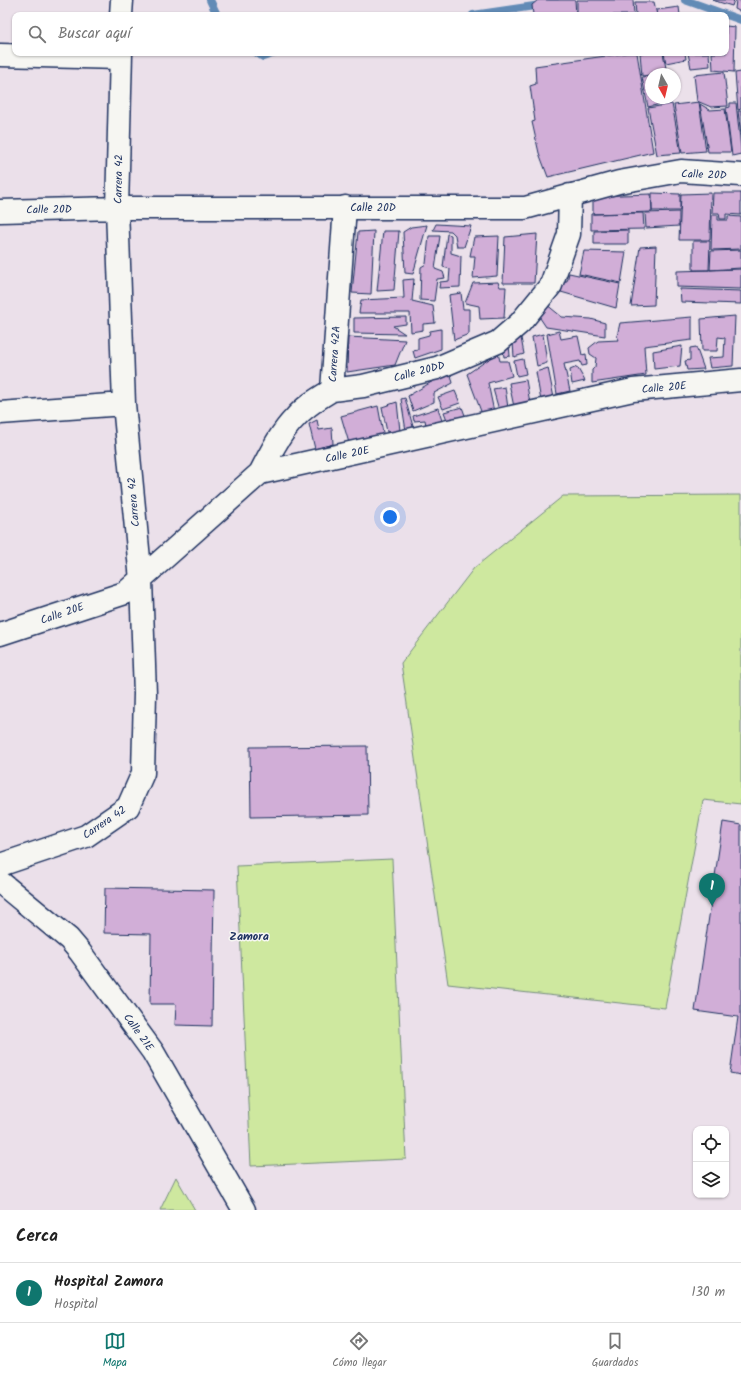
<!DOCTYPE html>
<html lang="es">
<meta charset="utf-8">
<style>
:root{--surface:#fff;--page:#f6f6f6;--text:#222;--muted:#767676;--line:#e0e0e0;--accent:#0f766e}
body{margin:0;font-family:Kalam,sans-serif;background:var(--page);color:var(--text)}
.controls{position:absolute;right:12px;bottom:12px;display:grid;overflow:hidden;border-radius:8px;box-shadow:0 1px 3px #0004}
.controls button{width:36px;height:36px;display:grid;place-items:center;padding:0;border:0;border-bottom:1px solid var(--line);background:var(--surface);color:var(--text);font:20px sans-serif}
.compass{position:absolute;left:645px;top:68px;width:36px;height:36px;border-radius:50%;background:var(--surface);box-shadow:0 1px 3px #0004;rotate:172deg}
.you{position:absolute;left:390px;top:517px;width:14px;height:14px;margin:-10px;border:3px solid #fff;border-radius:50%;background:#1a73e8;box-shadow:0 0 0 6px #1a73e833}
.badge{display:grid;place-items:center;width:26px;height:26px;border-radius:50%;background:var(--accent);color:#fff;font-size:13px;font-weight:700}
.pin{position:absolute;translate:-50% -33px;filter:drop-shadow(0 1px 2px #0008)}
.pin::after{content:'';position:absolute;top:21px;width:14px;height:12px;background:inherit;clip-path:polygon(0 0,100% 0,50% 100%)}
.list{margin:0;padding:0;list-style:none}
h2{display:flex;justify-content:space-between;align-items:center;height:52px;margin:0;padding:0 16px;font-size:17px}
h2 small{font-size:13px;font-weight:400;color:var(--muted)}
.list li{display:grid;grid-template-columns:26px 1fr auto;gap:12px;align-items:center;box-sizing:border-box;height:60px;padding:0 16px;border-top:1px solid var(--line)}
.list b{display:block;font-size:15px;white-space:nowrap}
.list p{margin:0;font-size:13px;white-space:nowrap;color:var(--muted)}
.list em{font-size:13px;font-style:normal;color:var(--muted)}
.icon{flex:none;width:22px;height:22px;fill:none;stroke:currentColor;stroke-width:2;stroke-linecap:round;stroke-linejoin:round}
.map{position:relative;flex:none;width:741px;height:1210px;overflow:hidden}
.search{position:absolute;background:var(--surface);box-shadow:0 1px 3px #0004;left:12px;right:12px;top:12px;height:44px;display:flex;align-items:center;gap:10px;box-sizing:border-box;padding:0 14px;border-radius:8px;color:var(--muted);font-size:15px}
.sheet{height:112px;background:var(--surface)}
nav{display:flex;justify-content:space-around;align-items:center;box-sizing:border-box;height:56px;border-top:1px solid var(--line);background:var(--surface);font-size:11px;color:var(--muted)}
nav a{display:grid;justify-items:center;gap:2px}
nav .on{color:var(--accent)}
.map>svg:first-child{display:block}
.green{fill:#cee89f;stroke:#748c7e}
.lines{fill:none;stroke-linecap:round;stroke-linejoin:round}
.stream{stroke:#628bb6;stroke-width:8}
.building{fill:#d1aed7;stroke:#1b2f5e}
.minor-casing{stroke:#1b2f5e;stroke-width:25}
.minor{stroke:#f6f6f2;stroke-width:22}
.labels{text-anchor:middle;stroke-width:3;stroke-linejoin:round;paint-order:stroke}
.street-label{font-size:11px;fill:#1b2f5e;stroke:#f6f6f2}
.neighbourhood-label{font-size:12px;font-weight:bold;fill:#1b2f5e;stroke:#f6f6f2}
</style>
<div class="map">
<svg width="741" height="1210" viewBox="0 0 741 1210">
<rect width="100%" height="100%" fill="#ebe0ea"/>
<filter id="ink" filterUnits="userSpaceOnUse"><feTurbulence type="fractalNoise" baseFrequency=".025" numOctaves="2"/><feDisplacementMap in="SourceGraphic" scale="8" xChannelSelector="R" yChannelSelector="G"/><feConvolveMatrix kernelMatrix="1 2 1 2 8 2 1 2 1" color-interpolation-filters="sRGB"/></filter>
<g filter="url(#ink)">
<!-- green -->
<path class="green" d="M741,495V804L703,800L665,1008L448,984L401,663L474,568L563,496Z
M392,859L406,1159L251,1166L237,866Z
M176,1177L195,1210H160Z"/>
<g class="lines">
<!-- stream -->
<path class="stream" d="M210,0L217,15
M685,0L741,20
M473,15L548,4L555,0
M257,53L263,57L275,53"/>
</g>
<!-- building -->
<path class="building" d="M538,0H575L576,15H533L532,5Z
M577,0H633L634,15H577Z
M712,0H734L732,6Z
M736,0H741V12L735,9Z
M635,2H654L657,15H636Z
M679,7L680,15H657V10Z
M726,26L735,27L734,72L713,70L712,53H726Z
M627,53H637L653,152L548,177L539,153L532,122L535,121L530,86L536,84L535,66Z
M640,53H663L667,73L642,76Z
M664,53H685L686,59L666,63Z
M688,53H709L710,66L691,68Z
M724,72L728,106L711,107L697,101L694,75Z
M741,72V109L738,110L735,73Z
M651,76V98H673V101L648,107L642,77Z
M699,102L706,151L682,153L674,105Z
M730,103H736L741,149V154L732,156L726,108L730,107Z
M672,104L681,153L657,155L648,108Z
M700,104L710,110L725,109L731,152H708Z
M738,111H741V135Z
M652,193L680,194V211H652Z
M711,193L710,240H679L681,194Z
M713,193H741V215L726,214V219H720L719,213H712Z
M651,194L652,212L593,214V196Z
M679,212V226L646,228L645,213Z
M643,213L644,229L591,230V214Z
M712,215H718V220H728V216L741,217V249L711,250Z
M436,224L471,226L464,247H457L455,235L451,231L433,230Z
M427,225L413,274L405,273L403,232L411,227Z
M628,230V244H594V231Z
M374,231L371,294L352,293L358,232Z
M383,231H399L394,290L377,291Z
M447,234L451,235V253L461,256L460,287L439,288L440,282L449,281L450,269L443,267Z
M537,234L534,283H503L505,237Z
M429,236H440L435,269L443,272L445,278L437,279L434,301L420,300L421,267L426,264Z
M499,236L497,276L473,278L475,256H470L474,237Z
M693,241H710L709,270H693Z
M656,246L654,305L631,306L640,247Z
M741,250V268L710,270L711,251Z
M584,251L626,252L621,283L579,274Z
M741,269V289L677,287V271Z
M569,273L620,284L616,308L561,292L562,281H567Z
M414,279L412,301L433,306L435,323L423,324V330L411,332L410,313H359L361,300L404,298L403,280Z
M498,282L500,287H506L504,318L480,319L479,306L465,303L473,283Z
M680,289L741,291V304L681,302Z
M461,293L463,309H469V334L454,340L449,295Z
M546,304L562,317L591,319L605,323V336L546,327L538,315Z
M735,316L733,366L710,368L708,358L724,357L725,338L718,337L717,351H702L701,319Z
M406,317V324L393,326L405,334L354,333V318Z
M692,317V340L644,346L646,375L592,383V370L595,367L596,358L590,354L589,348L598,341L619,340L617,336L620,323Z
M441,329V349L415,358L413,351L418,350V338L429,335L430,331Z
M559,331L561,339L578,336L582,355L586,354L587,365L582,366L580,361L564,364L570,391L557,394L547,334Z
M543,334L547,363L537,366L532,337Z
M348,337L405,340L395,365L347,372Z
M521,338L524,354L514,357L513,342Z
M509,345L510,356L504,357L503,350Z
M682,346L680,366L654,369L653,351Z
M696,347L704,369L687,370L685,361L690,360V348Z
M498,353L500,361H508L512,376L488,383L494,412L482,414L467,374Z
M523,359L526,374L517,376L514,361Z
M577,367L585,381L572,384L570,370Z
M548,368L554,398L541,401L536,372Z
M450,371L453,383L434,393V402L413,411L408,396Z
M526,380L530,403L514,407L509,383Z
M505,387L508,408L499,410L493,389Z
M455,391L460,403L443,409L438,397Z
M405,398L414,430L406,431L401,399Z
M397,402L400,431L387,432L382,407Z
M378,406L384,438L349,443L341,416Z
M462,407L467,421L449,425L444,412Z
M438,408L443,424L427,430L425,420L414,421L413,416Z
M317,420L319,430L332,428L333,444L315,449L309,424Z
M367,746L368,815L251,817L250,747Z
M723,822L741,825V1075L730,1073L738,1017L695,1011Z
M105,888L214,890L212,1026L175,1025L176,1004H150L151,934L104,933Z"/>
<g class="lines">
<!-- minor casing -->
<g class="minor-casing">
<path id="minor" d="M121,15L122,0
M0,55L120,58
M0,211L117,208H525L619,182L681,171L741,175
M332,390L363,386L437,368L498,342L520,323L551,285L569,234L570,195
M0,413L124,404
M260,473C270,454 280,433 295,418C305,406 319,398 332,390L345,207
M0,634L125,593L260,473L633,390L741,380
M0,865L86,836L128,807L143,773L145,694L141,580L124,404L117,208L121,53
M0,882L69,939L80,952L153,1052L244,1210"/>
</g>
<!-- minor -->
<use href="#minor" class="minor"/>
</g>
</g>
<g class="labels">
<!-- street labels -->
<g class="street-label">
<text transform="translate(704 174) rotate(2)" y="4">Calle 20D</text>
<text transform="translate(118 179) rotate(-89)" y="4">Carrera 42</text>
<text x="373" y="211">Calle 20D</text>
<text transform="translate(49 209) rotate(-1)" y="4">Calle 20D</text>
<text transform="translate(334 354) rotate(-86)" y="4">Carrera 42A</text>
<text transform="translate(419 371) rotate(-15)" y="4">Calle 20DD</text>
<text transform="translate(664 387) rotate(-5)" y="4">Calle 20E</text>
<text transform="translate(347 454) rotate(-12)" y="4">Calle 20E</text>
<text transform="translate(133 502) rotate(-95)" y="4">Carrera 42</text>
<text transform="translate(62 613) rotate(-19)" y="4">Calle 20E</text>
<text transform="translate(104 822) rotate(-34)" y="4">Carrera 42</text>
<text transform="translate(139 1032) rotate(54)" y="4">Calle 21E</text>
</g>
<!-- neighbourhood labels -->
<g class="neighbourhood-label">
<text x="249" y="940">Zamora</text>
</g>
</g>
</svg>
<div class="controls">
<button><svg class="icon" aria-label="locate" viewBox="0 0 24 24"><circle cx="12" cy="12" r="6"/><path d="M12 2v4M12 18v4M2 12h4M18 12h4"/></svg></button>
<button><svg class="icon" aria-label="layers" viewBox="0 0 24 24"><path d="M12 4l9 5-9 5-9-5zM3 14l9 5 9-5"/></svg></button>
</div>
<svg class="compass" viewBox="-18 -18 36 36"><path d="M0-13l5 13h-10z" fill="#e53935"/><path d="M0 13l5-13h-10z" fill="#767676"/></svg>
<div class="you"></div>
<div class="pin badge" style="left:712px;top:906px">1</div>
<div class="search"><svg class="icon" aria-label="search" viewBox="0 0 24 24"><circle cx="10" cy="10" r="6"/><path d="M15 15l6 6"/></svg>Buscar aquí</div>
</div>
<section class="sheet">
<h2>Cerca<small></small></h2>
<ul class="list">
<li><span class="badge">1</span><div><b>Hospital Zamora</b><p>Hospital</p></div><em>130 m</em></li>
</ul>
</section>
<nav>
<a class="on"><svg class="icon" aria-label="map" viewBox="0 0 24 24"><path d="M3 6l6-2 6 2 6-2v14l-6 2-6-2-6 2zM9 4v14M15 6v14"/></svg>Mapa</a>
<a><svg class="icon" aria-label="directions" viewBox="0 0 24 24"><path d="M12 3l9 9-9 9-9-9zM9 14v-3h6M13 9l2 2-2 2"/></svg>Cómo llegar</a>
<a><svg class="icon" aria-label="saved" viewBox="0 0 24 24"><path d="M7 4h10v16l-5-4-5 4z"/></svg>Guardados</a>
</nav>
